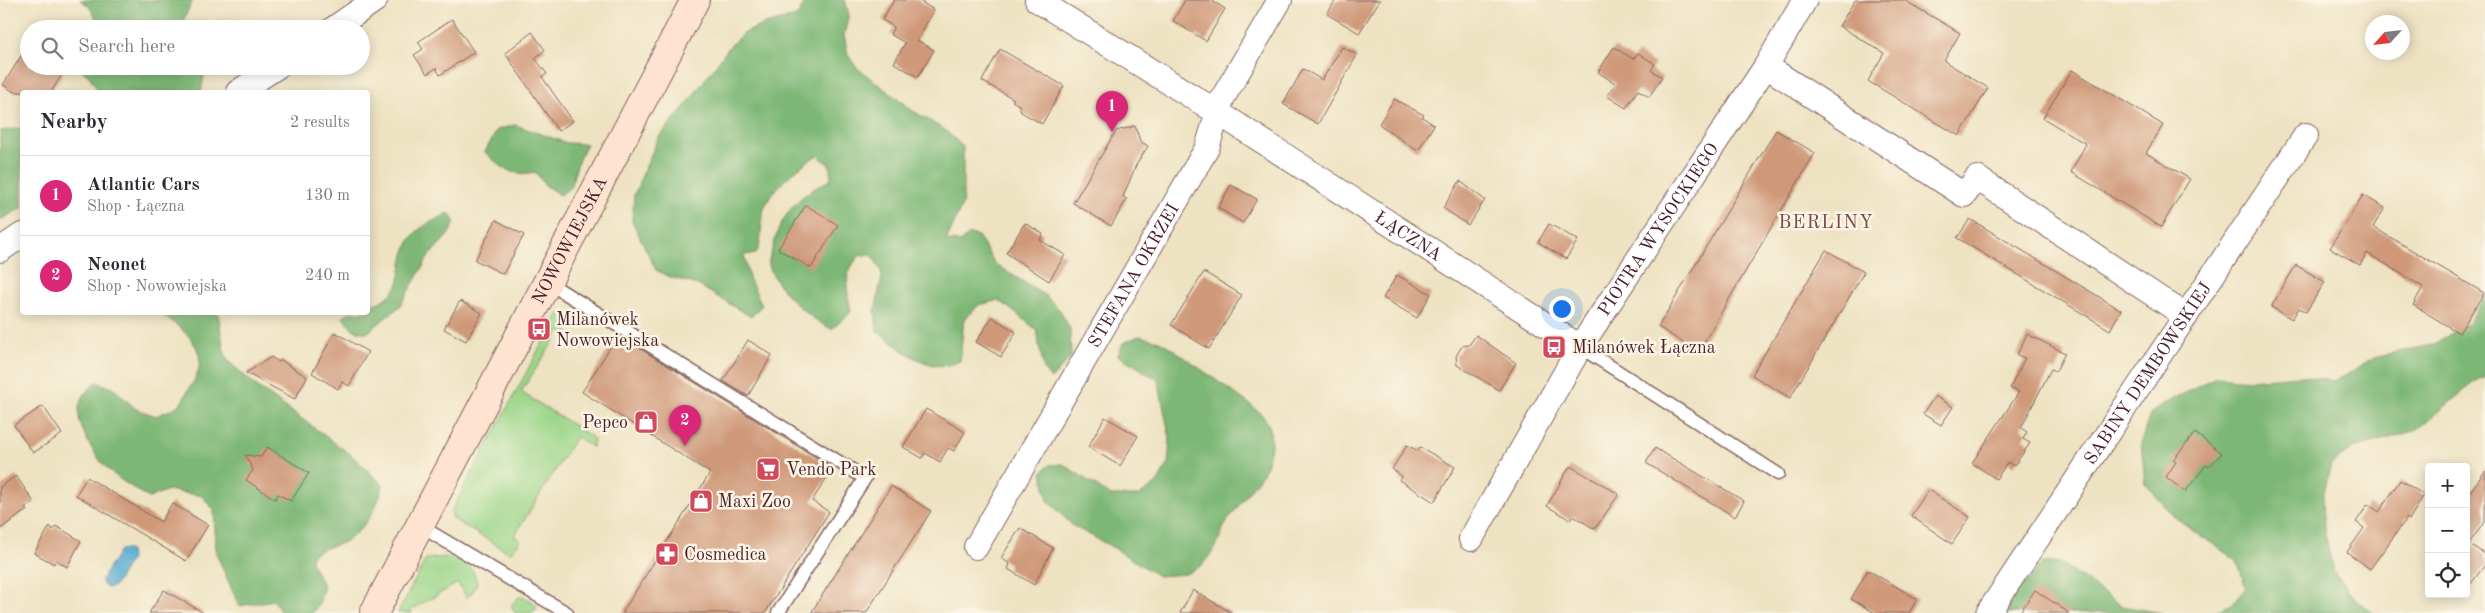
<!DOCTYPE html>
<meta charset="utf-8">
<style>
:root{--surface:#fff;--page:#f7f7f7;--text:#2b2b33;--muted:#7c7c81;--line:#e1e1e2;--accent:#db2777}
body{margin:0;font-family:"Old Standard TT",serif;background:var(--page);color:var(--text)}
.controls{position:absolute;right:15px;bottom:15px;display:grid;overflow:hidden;border-radius:5px;box-shadow:0 2px 12px #0003}
.controls button{width:45px;height:45px;display:grid;place-items:center;padding:0;border:0;border-bottom:1px solid var(--line);background:var(--surface);color:var(--text);font:25px sans-serif}
.compass{position:absolute;left:2365px;top:15px;width:45px;height:45px;border-radius:50%;background:var(--surface);box-shadow:0 2px 12px #0003;rotate:243deg}
.you{position:absolute;left:1561px;top:308px;width:18px;height:18px;margin:-12px;border:4px solid #fff;border-radius:50%;background:#1a73e8;box-shadow:0 0 0 8px #1a73e833}
.badge{display:grid;place-items:center;width:32px;height:32px;border-radius:50%;background:var(--accent);color:#fff;font-size:16px;font-weight:700}
.pin{position:absolute;translate:-50% -41px;filter:drop-shadow(0 1px 2px #0008)}
.pin::after{content:'';position:absolute;top:26px;width:18px;height:15px;background:inherit;clip-path:polygon(0 0,100% 0,50% 100%)}
.list{margin:0;padding:0;list-style:none}
h2{display:flex;justify-content:space-between;align-items:center;height:65px;margin:0;padding:0 20px;font-size:21px}
h2 small{font-size:16px;font-weight:400;color:var(--muted)}
.list li{display:grid;grid-template-columns:32px 1fr auto;gap:15px;align-items:center;box-sizing:border-box;height:80px;padding:0 20px;border-top:1px solid var(--line)}
.list b{display:block;font-size:19px;white-space:nowrap}
.list p{margin:0;font-size:16px;white-space:nowrap;color:var(--muted)}
.list em{font-size:16px;font-style:normal;color:var(--muted)}
.icon{flex:none;width:28px;height:28px;fill:none;stroke:currentColor;stroke-width:2;stroke-linecap:round;stroke-linejoin:round}
.map{position:relative;flex:none;width:2485px;height:613px;overflow:hidden}
.search{position:absolute;background:var(--surface);box-shadow:0 2px 12px #0003;left:20px;top:20px;width:350px;height:55px;display:flex;align-items:center;gap:12px;box-sizing:border-box;padding:0 18px;border-radius:28px;color:var(--muted);font-size:19px}
.panel{position:absolute;background:var(--surface);box-shadow:0 2px 12px #0003;left:20px;top:90px;width:350px;height:225px;border-radius:5px}
.map>svg:first-child{display:block}
.green{fill:#9cd68a;stroke:#737a5a}
.forest{fill:#7db776;stroke:#646b50}
.water{fill:#56acd2;stroke:#50667e}
.building{fill:#cf9979}
.lines{fill:none;stroke-linecap:round;stroke-linejoin:round}
.lane-casing{stroke:#836360;stroke-width:15}
.street-casing{stroke:#836360;stroke-width:26}
.secondary-casing{stroke:#836360;stroke-width:30}
.lane{stroke:#fff;stroke-width:12}
.street{stroke:#fff;stroke-width:24}
.secondary{stroke:#fee3d1;stroke-width:28}
.labels{text-anchor:middle;stroke-width:5;stroke-linejoin:round;paint-order:stroke}
.street-label{font-size:18px;fill:#4a1f2b;stroke:#fcf5e5}
.poi-label{font-size:18px;fill:#4a1f2b;stroke:#fcf5e5;text-anchor:start}
.neighbourhood-label{font-size:19px;letter-spacing:1px;fill:#794a46;stroke:#fcf5e5}
</style>
<div class="map">
<svg width="2485" height="613" viewBox="0 0 2485 613">
<rect width="100%" height="100%" fill="#fcf5e5"/>
<filter id="ink" filterUnits="userSpaceOnUse"><feTurbulence type="fractalNoise" baseFrequency=".02" numOctaves="2"/><feDisplacementMap in="SourceGraphic" scale="10" xChannelSelector="R" yChannelSelector="G"/><feConvolveMatrix kernelMatrix="1 2 1 2 8 2 1 2 1" color-interpolation-filters="sRGB"/></filter>
<filter id="wash" filterUnits="userSpaceOnUse"><feTurbulence type="fractalNoise" baseFrequency=".0096" numOctaves="4" result="noise"/><feDisplacementMap in="SourceGraphic" scale="20" xChannelSelector="R" yChannelSelector="G"/><feGaussianBlur stdDeviation="1.12" result="paint"/><feColorMatrix in="noise" values="0 0 0 0 0 0 0 0 0 0 0 0 0 0 0 0 0 1.4 0 .05"/><feComposite in="paint" operator="in"/></filter>
<g filter="url(#wash)">
<rect width="100%" height="100%" fill="#ede2c1"/>
<!-- green -->
<path class="green" d="M558,314H565L571,319L572,325L567,335L560,331L521,392L592,437L594,442L592,447L576,437L514,536L521,541L510,553L453,519L451,512Z
M448,557C463,562 474,566 477,583L472,593L467,598L458,583L411,610L412,613H398L426,559Z
M519,597C526,598 534,600 537,607L533,613H515L511,605Z"/>
<!-- forest -->
<path class="forest" d="M80,0H193L183,21L186,29H102L89,6Z
M807,0H845L849,14L844,35L848,55L856,67L913,111L945,130L963,147V203L946,241L960,242L970,234L978,236L995,264L1047,297L1060,310L1070,329L1071,357L1051,379L1044,370L1036,329L999,300L979,305L964,319L960,361C929,377 902,348 877,331L875,310L882,277L881,270L871,254L859,256C842,276 847,288 851,312L832,329C813,322 771,285 769,264C768,259 772,251 773,246C782,213 800,193 831,180L830,166L818,155C801,164 770,190 764,209C759,225 764,239 756,254L744,255L749,278L762,305L751,317L698,285L670,277L656,270L632,221L634,195L658,138L687,104L730,46L742,34L765,24L797,16Z
M76,66H200L204,76L201,92H99L89,76Z
M515,125L567,143L587,144L579,159L570,188L560,195L546,186L535,172C511,177 502,168 485,152L497,130Z
M22,128V208L0,220V131Z
M449,213L455,223L448,235L429,256L400,306L367,333L354,330L343,318L348,313L368,312V306C411,293 394,271 409,242C417,226 435,221 449,213Z
M2485,295V377L2479,378L2417,430L2354,448L2331,464L2323,496L2324,529L2333,571L2358,602L2373,613H2211L2232,604L2246,588L2237,561L2173,516L2145,483L2141,442L2150,414L2162,405L2216,377L2249,380L2300,376L2334,381L2378,356L2432,345L2469,323Z
M160,313H218L224,351L228,361L258,387L350,454L383,485C378,507 365,530 344,542C334,547 322,547 312,555L311,562L324,587L319,603L312,613H281L274,600L239,606L216,553L214,510L202,496L168,490L149,498C116,477 101,470 84,433C74,410 78,399 96,382L113,388L136,409L156,416C162,413 175,409 180,404C184,400 186,392 190,387C215,352 187,332 160,313Z
M1139,336L1159,341L1170,347L1251,405L1264,417L1270,428L1271,447L1265,470L1225,524L1215,549L1201,566L1186,574L1158,576L1114,548L1073,526L1048,501L1042,472L1049,465L1063,464L1111,496H1139L1157,483L1168,464L1170,439L1158,380L1118,355L1123,343Z
M2059,562L2122,606L2162,613H2004L2015,595L2042,563Z"/>
<!-- water -->
<path class="water" d="M125,549L130,551L131,559L115,586L108,588L104,586L101,580L120,550Z"/>
<g id="blocks">
<!-- building -->
<path class="building" d="M894,0H918L934,10L917,40L934,50L918,77L894,63L905,43L890,34L894,27L882,20Z
M1185,0H1211L1225,9L1206,41L1173,21Z
M1336,0H1380L1359,33L1327,14Z
M1855,0H1904L1960,33L1944,61L1988,88L1959,136L1868,81L1884,53L1839,26Z
M452,19L474,52L440,75L436,68L427,74L414,55L423,49L418,42Z
M532,32L545,50L535,58L547,74L542,77L573,121L558,131L505,53Z
M29,43V66H53L63,73L51,92H14L3,85Z
M1342,47L1357,55L1318,124L1283,104L1303,69L1322,80Z
M1614,47L1633,59L1638,53L1655,64L1651,70L1662,77L1649,97L1638,90L1626,108L1607,96L1616,84L1598,72Z
M1000,49L1064,86L1042,124L1021,112L1019,105L1012,101L1014,99L982,81Z
M2072,70L2163,125L2146,153L2190,179L2161,227L2071,172L2086,144L2043,118Z
M1394,99L1424,115L1422,117L1434,125L1419,149L1416,150L1379,124Z
M1135,126L1140,141L1148,146L1136,165L1123,197L1127,199L1111,226L1073,203L1116,131Z
M1776,130L1815,153L1698,352L1658,327Z
M1460,181L1485,200L1468,225L1443,208Z
M1231,185L1257,199L1243,223L1218,208Z
M2363,195L2385,208L2373,227L2484,293L2459,333L2413,305L2423,287L2367,253L2360,265L2330,248Z
M806,205L838,225L811,268L778,249Z
M1970,219L2121,310L2110,330L1957,238Z
M496,220L524,235L503,274L475,260Z
M1025,223L1043,234L1040,240L1065,255L1049,281L1006,253Z
M1549,224L1578,240L1566,259L1538,242Z
M1826,250L1864,272L1790,398L1752,375Z
M2296,265L2325,282L2306,312L2299,308L2292,319L2271,307Z
M1204,272L1242,295L1209,349L1171,325Z
M1397,275L1431,294L1417,318L1383,298Z
M460,301L482,313L466,341L444,329Z
M992,317L1016,332L1001,357L976,342Z
M335,332L368,352L349,386L342,382L338,389L312,373Z
M2027,334L2065,353L2056,371L2051,369L2021,428L2027,432L2023,439L2030,443L2014,466L2008,462L1996,479L1972,463L2019,392L2010,388L2025,358L2017,355Z
M618,335L833,468L812,501L829,512L765,613H622L710,473L582,392Z
M1476,335L1516,363L1499,390L1457,365L1456,356L1462,346L1469,345Z
M748,340L772,355L748,396L723,381Z
M271,357L279,362L281,360L307,377L295,399L246,373Z
M1935,396L1953,407L1941,425L1923,414Z
M43,406L62,434L33,453L14,425Z
M926,409L965,432L954,451L948,448L940,462L925,453L922,458L903,447Z
M1105,417L1138,436L1120,466L1088,447Z
M2195,433L2222,453L2209,467L2206,465L2185,492L2166,477L2176,462L2173,460Z
M1407,445L1418,451L1420,447L1455,467L1434,502L1399,480L1402,476L1392,469Z
M267,447L309,473L291,501L278,494L275,499L246,480L253,470L245,455L261,457Z
M1655,448L1744,501L1735,517L1646,463Z
M1570,466L1619,494L1595,529L1573,516L1570,520L1547,506Z
M2485,471V522L2469,543L2485,555V565L2466,590V497Z
M16,476L34,502L24,508L27,510L0,529V487Z
M87,477L161,522L172,503L208,525L186,561L76,495Z
M2400,480L2424,495L2409,520L2407,518L2370,569L2347,552L2364,528L2356,522L2368,504L2379,512Z
M891,486L931,511L866,613H811Z
M1928,490L1970,517L1952,544L1911,516Z
M50,526L53,530L56,526L81,541L67,567L56,560L54,564L34,553Z
M1020,528L1053,548L1034,585L1008,569L1010,564L1001,558Z
M1868,570L1917,599L1909,613H1875L1851,599Z
M164,590L204,613H149Z
M1193,590L1232,613H1180Z
M2035,590L2069,613H2019Z"/>
</g>
</g>
<g filter="url(#ink)">
<use href="#blocks" fill-opacity="0" stroke="#836360" stroke-width="1"/>
<g class="lines">
<!-- lane casing -->
<g class="lane-casing">
<path id="lane" d="M547,282L865,478L778,613
M1580,347L1778,474
M420,526L567,613"/>
</g>
<!-- street casing -->
<g class="street-casing">
<g id="street">
<path id="s1" d="M1037,0L1236,124L1580,347"/>
<path d="M333,29L375,0"/>
<path d="M1766,66L1964,195L1977,178L2186,316"/>
<path d="M238,92L278,66"/>
<path d="M0,250L22,235"/>
<path id="s2" d="M1471,539L1580,347L1766,66L1805,0"/>
<path id="s3" d="M976,547L1207,148L1222,99L1280,0"/>
<path id="s4" d="M1988,613L2306,135"/>
</g>
</g>
<!-- secondary casing -->
<g class="secondary-casing">
<g id="secondary">
<path id="s5" d="M374,613L695,0"/>
</g>
</g>
<!-- lane -->
<use href="#lane" class="lane"/>
<!-- street -->
<use href="#street" class="street"/>
<!-- secondary -->
<use href="#secondary" class="secondary"/>
</g>
</g>
<!-- icons -->
<defs>
<g id="bus-square" transform="scale(1.25)"><rect x="-9" y="-9" width="18" height="18" rx="4" fill="#d1495b" stroke="#fcf5e5"/><path d="M-5-6H5V4H4V6H2V4H-2V6H-4V4H-5ZM-3.5-4V0h7V-4ZM-3.5 1.2v1.5H-2V1.2ZM2 1.2v1.5H3.5V1.2Z" fill="#fff"/></g>
<g id="shop-square" transform="scale(1.25)"><rect x="-9" y="-9" width="18" height="18" rx="4" fill="#d1495b" stroke="#fcf5e5"/><path d="M-5-2.5h2.3a2.7 3.5 0 0 1 5.4 0H5L5.5 6h-11ZM-1.5-2.5h3a1.5 2.3 0 0 0-3 0Z" fill="#fff"/></g>
<g id="supermarket-square" transform="scale(1.25)"><rect x="-9" y="-9" width="18" height="18" rx="4" fill="#d1495b" stroke="#fcf5e5"/><path d="M-6-5.5h2.5l.6 2H6L4.5 2H-2.5L-4.4-4H-6ZM-1.5 3.2a1.3 1.3 0 1 0 .1 0ZM3 3.2a1.3 1.3 0 1 0 .1 0Z" fill="#fff"/></g>
<g id="pharmacy-square" transform="scale(1.25)"><rect x="-9" y="-9" width="18" height="18" rx="4" fill="#d1495b" stroke="#fcf5e5"/><path d="M-2-6h4v4h4v4h-4v4h-4v-4h-4v-4h4Z" fill="#fff"/></g>
</defs>
<g fill-rule="evenodd">
<use href="#bus-square" x="539" y="329"/>
<use href="#bus-square" x="1554" y="347"/>
<use href="#shop-square" x="646" y="422"/>
<use href="#supermarket-square" x="768" y="469"/>
<use href="#shop-square" x="701" y="501"/>
<use href="#pharmacy-square" x="667" y="554"/>
</g>
<g class="labels">
<!-- street labels -->
<g class="street-label">
<text dy="6" stroke="none"><textPath href="#s2" startOffset="362">PIOTRA WYSOCKIEGO</textPath></text>
<text dy="6" stroke="none"><textPath href="#s1" startOffset="440">ŁĄCZNA</textPath></text>
<text dy="6" stroke="none"><textPath href="#s5" startOffset="421">NOWOWIEJSKA</textPath></text>
<text dy="6" stroke="none"><textPath href="#s3" startOffset="314">STEFANA OKRZEI</textPath></text>
<text dy="6" stroke="none"><textPath href="#s4" startOffset="288">SABINY DEMBOWSKIEJ</textPath></text>
</g>
<!-- poi labels -->
<g class="poi-label">
<text x="556" y="325">Milanówek<tspan x="556" dy="21">Nowowiejska</tspan></text>
<text x="1572" y="353">Milanówek Łączna</text>
<text x="628" y="428" text-anchor="end">Pepco</text>
<text x="786" y="475">Vendo Park</text>
<text x="718" y="507">Maxi Zoo</text>
<text x="684" y="560">Cosmedica</text>
</g>
<!-- neighbourhood labels -->
<g class="neighbourhood-label">
<text x="1826" y="228">BERLINY</text>
</g>
</g>
</svg>
<div class="controls">
<button>+</button>
<button>−</button>
<button><svg class="icon" aria-label="locate" viewBox="0 0 24 24"><circle cx="12" cy="12" r="6"/><path d="M12 2v4M12 18v4M2 12h4M18 12h4"/></svg></button>
</div>
<svg class="compass" viewBox="-18 -18 36 36"><path d="M0-13l5 13h-10z" fill="#e53935"/><path d="M0 13l5-13h-10z" fill="#7c7c81"/></svg>
<div class="you"></div>
<div class="pin badge" style="left:1112px;top:132px">1</div>
<div class="pin badge" style="left:685px;top:446px">2</div>
<div class="search"><svg class="icon" aria-label="search" viewBox="0 0 24 24"><circle cx="10" cy="10" r="6"/><path d="M15 15l6 6"/></svg>Search here</div>
<section class="panel">
<h2>Nearby<small>2 results</small></h2>
<ul class="list">
<li><span class="badge">1</span><div><b>Atlantic Cars</b><p>Shop · Łączna</p></div><em>130 m</em></li>
<li><span class="badge">2</span><div><b>Neonet</b><p>Shop · Nowowiejska</p></div><em>240 m</em></li>
</ul>
</section>
</div>
